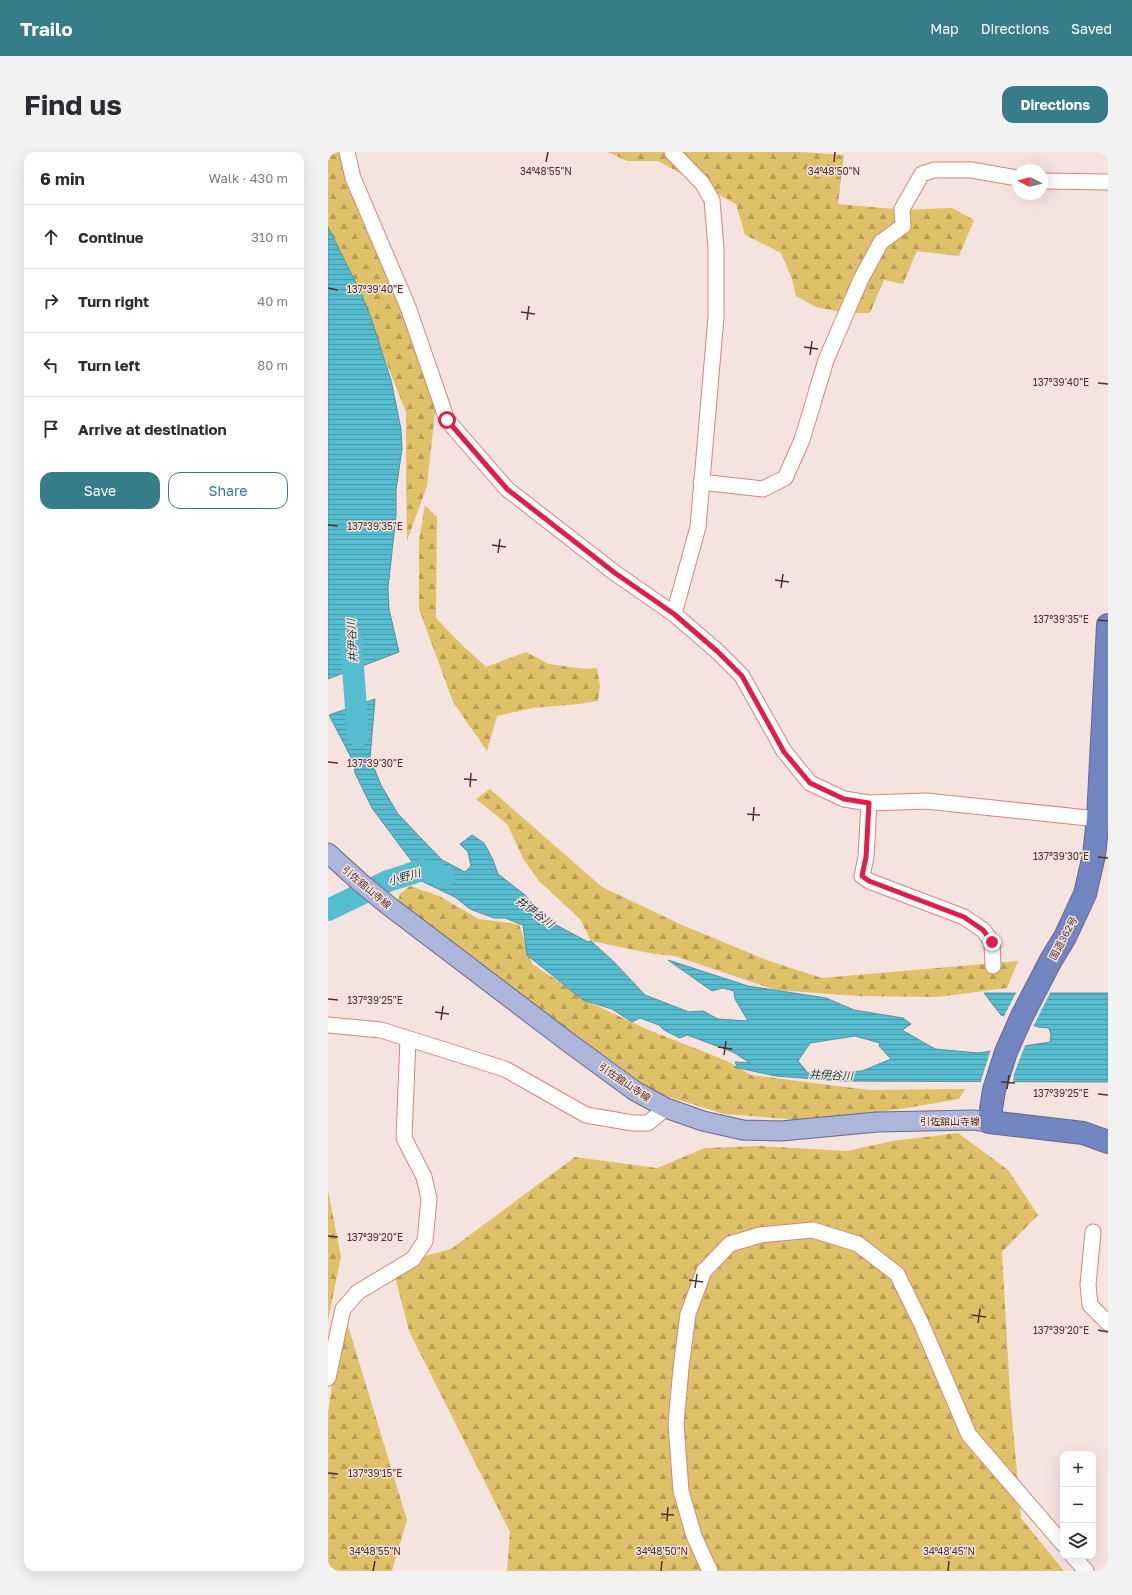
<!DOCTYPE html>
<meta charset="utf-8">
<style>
:root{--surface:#fff;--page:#f2f2f3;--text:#2b2b33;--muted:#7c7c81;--line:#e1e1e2;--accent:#367c89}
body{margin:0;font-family:"Golos Text","Noto Sans JP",sans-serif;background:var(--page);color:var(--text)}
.controls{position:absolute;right:12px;bottom:12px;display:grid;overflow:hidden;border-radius:8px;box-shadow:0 4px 16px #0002}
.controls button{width:36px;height:36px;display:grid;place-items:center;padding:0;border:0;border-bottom:1px solid var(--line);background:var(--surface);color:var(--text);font:20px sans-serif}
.compass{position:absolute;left:684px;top:12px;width:36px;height:36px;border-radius:50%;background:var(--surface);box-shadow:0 4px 16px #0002;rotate:277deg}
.stop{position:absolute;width:12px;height:12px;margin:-9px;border:3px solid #e11d48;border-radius:50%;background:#fff}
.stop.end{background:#e11d48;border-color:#fff;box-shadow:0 1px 4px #0008}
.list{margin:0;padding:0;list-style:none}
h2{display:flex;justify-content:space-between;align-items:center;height:52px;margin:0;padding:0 16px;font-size:17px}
h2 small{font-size:13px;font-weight:400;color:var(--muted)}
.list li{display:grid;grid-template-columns:26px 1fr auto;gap:12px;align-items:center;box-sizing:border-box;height:64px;padding:0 16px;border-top:1px solid var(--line)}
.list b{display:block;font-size:15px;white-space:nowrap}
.list em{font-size:13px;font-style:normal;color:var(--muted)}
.actions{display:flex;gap:8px;padding:12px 16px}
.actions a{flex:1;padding:9px 0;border:1px solid var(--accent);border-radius:12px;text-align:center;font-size:14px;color:var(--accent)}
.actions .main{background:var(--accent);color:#fff}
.icon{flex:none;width:22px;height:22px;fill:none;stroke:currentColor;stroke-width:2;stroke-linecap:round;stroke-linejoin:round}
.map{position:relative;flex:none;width:780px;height:1419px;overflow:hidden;border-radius:12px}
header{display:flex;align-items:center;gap:24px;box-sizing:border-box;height:56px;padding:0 20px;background:var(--accent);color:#fff}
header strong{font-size:19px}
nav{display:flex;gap:22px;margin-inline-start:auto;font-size:14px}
.intro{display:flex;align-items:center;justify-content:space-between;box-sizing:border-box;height:96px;padding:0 24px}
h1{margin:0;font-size:28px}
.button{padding:10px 18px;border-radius:12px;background:var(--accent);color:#fff;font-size:14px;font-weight:700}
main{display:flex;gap:24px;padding:0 24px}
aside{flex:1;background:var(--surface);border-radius:12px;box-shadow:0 4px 16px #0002}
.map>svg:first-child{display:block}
.forest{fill:url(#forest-firs)}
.water{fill:url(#water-rules);stroke:#54929e;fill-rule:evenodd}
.pier{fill:#f5e3df}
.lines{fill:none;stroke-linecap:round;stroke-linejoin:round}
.river{stroke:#56bdd0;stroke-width:22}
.minor-casing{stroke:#d68677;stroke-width:17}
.major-casing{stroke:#67678b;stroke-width:21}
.highway-casing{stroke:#67678b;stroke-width:24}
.minor{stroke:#fff;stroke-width:15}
.major{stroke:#abb6da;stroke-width:19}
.highway{stroke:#7385c1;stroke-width:22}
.route{stroke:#e11d48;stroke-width:5}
.ticks{fill:none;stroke:#502f28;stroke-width:1.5}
.labels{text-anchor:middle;stroke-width:3;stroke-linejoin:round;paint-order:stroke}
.street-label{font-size:10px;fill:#502f28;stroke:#f5e3df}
.water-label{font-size:11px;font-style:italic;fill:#1d3c42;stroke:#f5e3df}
.ticks-label{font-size:10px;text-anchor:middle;fill:#502f28;stroke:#f5e3df;stroke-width:3;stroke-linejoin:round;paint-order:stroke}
</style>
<header>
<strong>Trailo</strong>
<nav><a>Map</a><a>Directions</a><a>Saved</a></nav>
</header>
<div class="intro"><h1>Find us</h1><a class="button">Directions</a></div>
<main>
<aside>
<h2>6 min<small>Walk · 430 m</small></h2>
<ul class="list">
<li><svg class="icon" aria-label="ahead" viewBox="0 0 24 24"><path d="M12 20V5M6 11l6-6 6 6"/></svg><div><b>Continue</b></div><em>310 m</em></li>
<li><svg class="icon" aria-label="right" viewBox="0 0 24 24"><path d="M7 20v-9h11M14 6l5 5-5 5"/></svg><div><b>Turn right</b></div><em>40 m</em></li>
<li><svg class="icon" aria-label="left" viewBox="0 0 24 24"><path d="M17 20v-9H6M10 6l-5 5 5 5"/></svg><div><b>Turn left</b></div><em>80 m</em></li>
<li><svg class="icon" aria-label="arrive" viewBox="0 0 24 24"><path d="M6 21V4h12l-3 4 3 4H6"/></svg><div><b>Arrive at destination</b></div></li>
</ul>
<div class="actions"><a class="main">Save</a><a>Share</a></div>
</aside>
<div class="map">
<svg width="780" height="1419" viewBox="0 0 780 1419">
<defs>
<pattern id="forest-firs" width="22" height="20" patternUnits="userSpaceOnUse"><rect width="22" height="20" fill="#dfc169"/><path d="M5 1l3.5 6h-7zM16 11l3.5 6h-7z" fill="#b79d56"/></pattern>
<pattern id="water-rules" width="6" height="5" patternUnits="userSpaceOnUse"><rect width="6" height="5" fill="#56bdd0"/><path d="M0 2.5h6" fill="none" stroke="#4a9aa9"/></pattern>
</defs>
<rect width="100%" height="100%" fill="#f5e3df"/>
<!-- forest -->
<path class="forest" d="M0,0H17L108,250L99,334L79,389L78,325V260L54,199L0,77Z
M280,0H472L516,3L510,52L578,58L624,56L646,68L631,104L589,99L575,132L556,128L542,161H518L488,155L468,144L464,127L453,101L417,83L408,52L330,9H299Z
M97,353L109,365L108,466L134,493L158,515L198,500L221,512L257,517L269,516L272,534L270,549L250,552L205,556L169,564L159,599L125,550L91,457V388Z
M162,637L274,735L354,773L441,809L494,826L690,809L679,836L609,845L530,844L448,838L347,804L326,802L263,789L252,767L210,728L196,708L179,672L148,647Z
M82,734L111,744L151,767L191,772L204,812L263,851L316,876L399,909L423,923L542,938L637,937L631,947L573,957L473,968L396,962L328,941L209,855L70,749L72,742Z
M630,981L680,1018L710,1063L674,1100L682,1243L693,1366L736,1419H179L182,1380L81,1179L64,1113L123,1097L247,1005L329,1016L377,996L431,994L519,999L564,989Z
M0,1038L13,1105L0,1168Z
M15,1157L79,1368L64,1419H0V1261Z"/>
<!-- water -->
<path class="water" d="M0,75L33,141L43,166L63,228L73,277L74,297L68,338V363L60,436L61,457L71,500L0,527Z
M47,547L42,606L53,633L70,662L114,708L137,720L143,714L140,700L132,692L144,683L156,691L165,708L170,722L197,743L217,767L260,790L263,789L286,810L317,843L361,860L375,859L390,867L420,869L407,847L406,839L395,836L384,839L340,808L420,834L498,846L526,858L575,866L583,872L574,878L607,897L650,901L722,890L723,883L721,876L710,875L673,863L656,841H780V930L514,929L448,924L406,915L409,914L407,910L422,911L405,900L359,883L352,886L336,878L331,873L312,866L304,870L284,857L255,848L199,803L195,773L177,766H166L142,757L127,745L87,726L88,715L44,656L27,621L26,611L1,563ZM527,884L552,891L551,894L563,907L534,919L484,922L480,921L470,909L482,891Z"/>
<!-- pier -->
<path class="pier" d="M689,839H723L705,875L675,866Z
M698,891L686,922L685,932H652L663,897Z"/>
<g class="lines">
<!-- river -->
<path class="river" d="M23,488L30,583
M0,758L60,729L94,718L116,724"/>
<!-- minor casing -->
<g class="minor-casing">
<path id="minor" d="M19,0L25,26L80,155L119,268L179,337L287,421L346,462L389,499L414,524L456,599L482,631L516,647L541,651L598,649L770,667H778
M344,0L374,31L384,48L388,96V165L370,375L346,462
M714,29L780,30
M373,330L435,337L457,326L474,288L498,208L533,127L553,90L575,74L574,57L594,22L606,18H643L690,26
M541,651L538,705L534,724L541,729L636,765L655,778L664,790L665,814
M0,873L53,878L177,917L258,963L305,971H320L338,956
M765,1080L760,1133L762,1153L780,1171
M0,1226L15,1157L30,1140L85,1107L97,1089L101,1047L96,1025L76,986L80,887
M745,1404L758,1419
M382,1419L366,1384L353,1339L348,1272L353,1216L360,1162L376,1119L402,1092L432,1083L485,1078L530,1092L569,1122L594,1173L641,1283L735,1392"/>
</g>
<!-- major casing -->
<g class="major-casing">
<path id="major" d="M0,701L33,731L61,754L240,890L307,939L338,956L375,969L415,978L453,979L549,970L645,968L661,970"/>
</g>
<!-- highway casing -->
<g class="highway-casing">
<path id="highway" d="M780,473L770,667L766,703L757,742L737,785L723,808L694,864L678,900L666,938L661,970L755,981L780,990"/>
</g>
<!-- minor -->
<use href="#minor" class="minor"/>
<!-- major -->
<use href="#major" class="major"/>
<!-- highway -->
<use href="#highway" class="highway"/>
</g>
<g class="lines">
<!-- route -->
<path class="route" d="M119,268L179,337L287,421L346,462L389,499L414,524L456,600L482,631L516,647L541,651L538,705L534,724L541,729L636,765L655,778L664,790"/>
</g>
<!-- ticks -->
<path class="ticks" d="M218,10L220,0M506,10L507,0M0,136L10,138M193,160L207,162M199,168L201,154M476,195L490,197M482,203L484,189M770,231L780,232M0,373L10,374M164,393L178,395M170,401L172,387M447,428L461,430M453,436L455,422M770,468L780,469M0,610L10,611M136,627L149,628M142,635L143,621M419,662L432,663M425,669L426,655M770,705L780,706M0,847L10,848M107,860L121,862M113,868L115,854M390,895L404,897M396,903L398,889M673,930L687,931M679,937L681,923M770,942L780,943M0,1084L10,1085M361,1128L375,1130M367,1136L369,1122M644,1163L658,1165M650,1171L652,1157M770,1178L780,1180M0,1321L10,1322M333,1362L346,1363M339,1369L340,1355M45,1419L47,1409M333,1419L334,1409M620,1419L621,1409"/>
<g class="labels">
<!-- street labels -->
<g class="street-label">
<text transform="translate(39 735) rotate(40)" y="4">引佐舘山寺線</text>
<text transform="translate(735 786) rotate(-62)" y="4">国道362号</text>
<text transform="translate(297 930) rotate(34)" y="4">引佐舘山寺線</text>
<text x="622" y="973">引佐舘山寺線</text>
</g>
<!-- water labels -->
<g class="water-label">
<text transform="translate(24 489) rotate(-93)" y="4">井伊谷川</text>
<text transform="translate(76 725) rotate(-16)" y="4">小野川</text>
<text transform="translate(207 760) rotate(37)" y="4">井伊谷川</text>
<text transform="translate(503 923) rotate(2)" y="4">井伊谷川</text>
</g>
</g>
<g class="ticks-label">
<text x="218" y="23">34°48'55"N</text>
<text x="506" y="23">34°48'50"N</text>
<text x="47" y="141">137°39'40"E</text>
<text x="733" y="234">137°39'40"E</text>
<text x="47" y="378">137°39'35"E</text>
<text x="733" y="471">137°39'35"E</text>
<text x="47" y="615">137°39'30"E</text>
<text x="733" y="708">137°39'30"E</text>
<text x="47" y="852">137°39'25"E</text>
<text x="733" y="945">137°39'25"E</text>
<text x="47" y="1089">137°39'20"E</text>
<text x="733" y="1182">137°39'20"E</text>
<text x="47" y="1325">137°39'15"E</text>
<text x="47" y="1403">34°48'55"N</text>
<text x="334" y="1403">34°48'50"N</text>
<text x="621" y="1403">34°48'45"N</text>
</g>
</svg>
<div class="controls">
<button>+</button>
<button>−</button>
<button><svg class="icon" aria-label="layers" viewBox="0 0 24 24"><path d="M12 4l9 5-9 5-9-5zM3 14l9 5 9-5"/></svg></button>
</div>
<svg class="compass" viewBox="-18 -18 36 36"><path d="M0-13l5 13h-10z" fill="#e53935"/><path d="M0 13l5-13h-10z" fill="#7c7c81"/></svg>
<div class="stop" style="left:119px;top:268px"></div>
<div class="stop end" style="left:664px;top:790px"></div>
</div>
</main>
